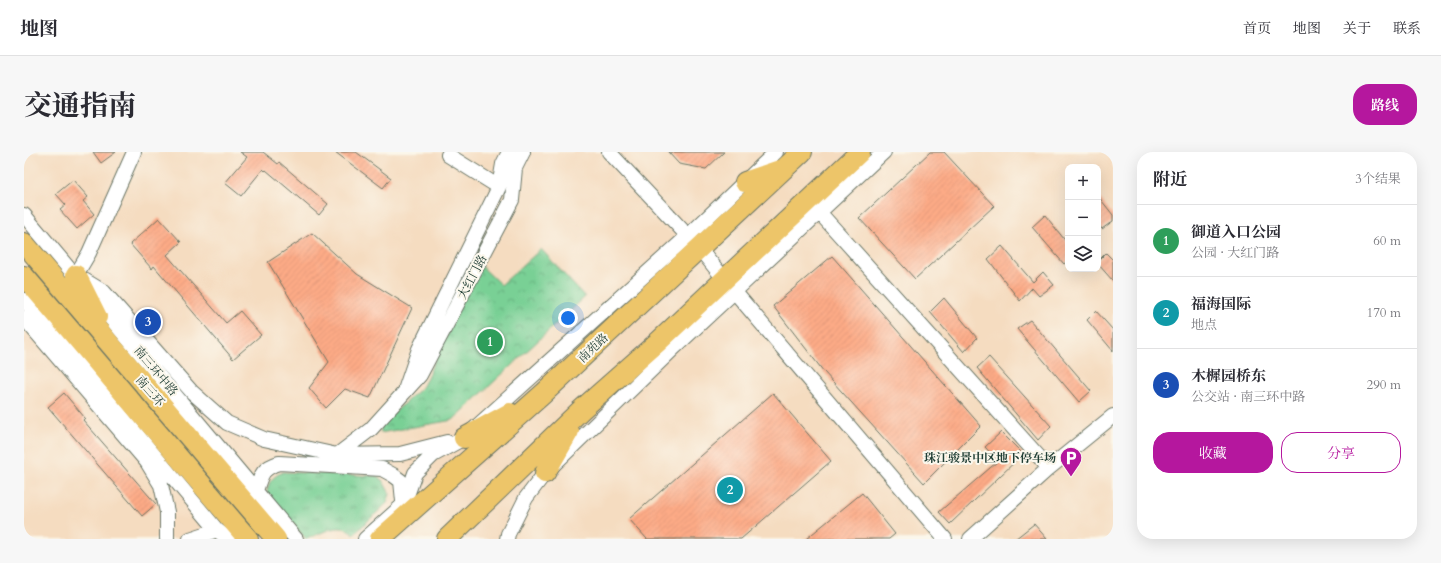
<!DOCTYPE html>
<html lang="zh">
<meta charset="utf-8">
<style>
:root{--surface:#fff;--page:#f7f7f7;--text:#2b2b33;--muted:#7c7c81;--line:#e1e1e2;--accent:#b5179e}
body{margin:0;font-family:Cardo,"Noto Serif SC",serif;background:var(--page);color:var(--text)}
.controls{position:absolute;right:12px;top:12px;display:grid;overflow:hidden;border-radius:8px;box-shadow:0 4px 16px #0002}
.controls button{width:36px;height:36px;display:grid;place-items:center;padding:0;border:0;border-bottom:1px solid var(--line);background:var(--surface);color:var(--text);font:20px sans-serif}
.you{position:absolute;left:544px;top:166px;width:14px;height:14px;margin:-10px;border:3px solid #fff;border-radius:50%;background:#1a73e8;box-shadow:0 0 0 6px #1a73e833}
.badge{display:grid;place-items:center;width:26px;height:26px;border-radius:50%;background:var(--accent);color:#fff;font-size:13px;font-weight:700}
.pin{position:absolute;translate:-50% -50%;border:2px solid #fff;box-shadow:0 1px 4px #0006}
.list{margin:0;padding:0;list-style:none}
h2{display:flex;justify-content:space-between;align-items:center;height:52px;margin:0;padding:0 16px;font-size:17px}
h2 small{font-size:13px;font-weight:400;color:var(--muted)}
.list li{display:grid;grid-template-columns:26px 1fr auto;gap:12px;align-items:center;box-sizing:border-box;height:72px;padding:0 16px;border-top:1px solid var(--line)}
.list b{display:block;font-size:15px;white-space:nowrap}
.list p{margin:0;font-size:13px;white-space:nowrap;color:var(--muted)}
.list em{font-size:13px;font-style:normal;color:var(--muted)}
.actions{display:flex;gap:8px;padding:12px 16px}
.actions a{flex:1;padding:9px 0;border:1px solid var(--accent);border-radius:16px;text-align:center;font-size:14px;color:var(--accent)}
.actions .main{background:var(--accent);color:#fff}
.icon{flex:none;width:22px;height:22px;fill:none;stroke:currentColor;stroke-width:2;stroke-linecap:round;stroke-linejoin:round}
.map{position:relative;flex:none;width:1089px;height:387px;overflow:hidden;border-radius:16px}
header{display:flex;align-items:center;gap:24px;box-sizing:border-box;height:56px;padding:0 20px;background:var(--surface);border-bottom:1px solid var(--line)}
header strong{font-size:19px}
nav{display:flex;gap:22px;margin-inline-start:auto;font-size:14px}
.intro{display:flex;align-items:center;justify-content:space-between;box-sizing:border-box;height:96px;padding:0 24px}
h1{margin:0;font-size:28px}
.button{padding:10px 18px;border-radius:16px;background:var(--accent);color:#fff;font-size:14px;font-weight:700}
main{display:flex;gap:24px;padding:0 24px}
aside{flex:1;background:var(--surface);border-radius:16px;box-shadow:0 4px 16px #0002}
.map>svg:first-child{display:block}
.grass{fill:url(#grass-tufts);stroke:#4c8664}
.park{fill:url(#park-crowns);stroke:#4c8664}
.building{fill:url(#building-hatch)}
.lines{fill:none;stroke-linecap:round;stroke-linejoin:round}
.minor-casing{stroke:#6a7565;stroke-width:16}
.highway-casing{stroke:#6a7565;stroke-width:22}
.minor{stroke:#fff;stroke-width:14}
.highway{stroke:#edc569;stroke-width:20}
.labels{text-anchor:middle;stroke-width:4;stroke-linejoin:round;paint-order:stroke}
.street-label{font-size:12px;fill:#1f3d34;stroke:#fbf7ec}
.poi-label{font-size:12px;font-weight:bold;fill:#1f3d34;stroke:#fbf7ec;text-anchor:end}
</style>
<header>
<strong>地图</strong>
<nav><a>首页</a><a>地图</a><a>关于</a><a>联系</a></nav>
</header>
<div class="intro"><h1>交通指南</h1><a class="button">路线</a></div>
<main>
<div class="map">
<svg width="1089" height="387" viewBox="0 0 1089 387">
<defs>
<pattern id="grass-tufts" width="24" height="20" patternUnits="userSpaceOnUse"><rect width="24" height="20" fill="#79d095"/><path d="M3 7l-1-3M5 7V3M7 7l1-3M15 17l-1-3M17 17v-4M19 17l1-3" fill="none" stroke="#63aa7a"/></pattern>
<pattern id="park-crowns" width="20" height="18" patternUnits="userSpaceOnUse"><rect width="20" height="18" fill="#79d095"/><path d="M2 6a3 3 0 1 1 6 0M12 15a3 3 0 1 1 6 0" fill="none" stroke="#63aa7a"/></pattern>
<pattern id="building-hatch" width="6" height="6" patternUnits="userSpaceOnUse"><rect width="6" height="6" fill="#fdaa86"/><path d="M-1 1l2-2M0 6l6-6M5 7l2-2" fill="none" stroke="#d89374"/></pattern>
</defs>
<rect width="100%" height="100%" fill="#fbf7ec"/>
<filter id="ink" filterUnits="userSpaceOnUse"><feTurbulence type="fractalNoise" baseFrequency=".025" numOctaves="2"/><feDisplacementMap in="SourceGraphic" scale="8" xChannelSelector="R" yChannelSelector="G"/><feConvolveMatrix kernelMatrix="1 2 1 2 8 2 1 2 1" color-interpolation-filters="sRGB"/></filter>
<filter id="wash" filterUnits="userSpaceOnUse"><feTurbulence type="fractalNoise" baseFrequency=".012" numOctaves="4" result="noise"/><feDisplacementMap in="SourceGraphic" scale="16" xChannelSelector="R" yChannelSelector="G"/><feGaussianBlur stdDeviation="0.9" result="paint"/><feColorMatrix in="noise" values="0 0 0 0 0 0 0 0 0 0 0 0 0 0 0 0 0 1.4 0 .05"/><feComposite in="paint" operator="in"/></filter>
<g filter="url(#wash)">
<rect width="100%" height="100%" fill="#f5dcc0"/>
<!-- grass -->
<path class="grass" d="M259,320L353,324L359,329L366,342L363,351L330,382C316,368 297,382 282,387L243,341C244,330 249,324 259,320Z"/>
<!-- park -->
<path class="park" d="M517,97L561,145L429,268L356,281L358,272L399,234L455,112L477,133Z"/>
<g id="blocks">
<!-- building -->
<path class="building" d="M69,0H92L77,11Z
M216,0H239L254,12L255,10L304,52L295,63L242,18L241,19L239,17L217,44L201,31L223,5Z
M311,0H332L367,26L359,36Z
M644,0H700L682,17L655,12Z
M906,0H920L970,54L891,127L835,66Z
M49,28L64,45L59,49L70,62L53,77L36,58L42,53L32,42Z
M1074,44L1089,63V69L1078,77L1074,72Z
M1021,63L1044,92V109L1040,112L1008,75Z
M135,66L157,90L143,103L202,171L216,159L237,183L209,207L130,114L128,117L106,92Z
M288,81L333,122L388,156L346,246L321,237L302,256L285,236L305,210L244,110Z
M978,94L1009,130L1019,120L1030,133L1015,144L1008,136L996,149L964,107Z
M1082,101L1089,108V129L1074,112V109Z
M808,104L957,274L900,331L800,220L749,154Z
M920,146L953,186L940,200L906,160Z
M1072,159L1089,178V199L1063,168Z
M1006,168L1067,239L1055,250L993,177Z
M965,205L1027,274L1014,288L953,216Z
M40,241L61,266L59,268L132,352L118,364L24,255Z
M749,241L807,309L717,387H623L605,367Z
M977,280L999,302L926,372L915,360L974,309L961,295Z
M838,341L871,382L865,387H782Z
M1010,372L1023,387H991Z"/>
</g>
</g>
<g filter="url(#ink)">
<use href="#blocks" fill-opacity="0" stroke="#6a7565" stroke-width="1"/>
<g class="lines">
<!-- minor casing -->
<g class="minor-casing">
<path id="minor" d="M585,0L676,97L710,139L921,387
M424,3L475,35
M795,60L1025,316
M0,63L272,387
M52,123L80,140L168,240L203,271L240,287L313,303L376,302L423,290
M52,123L65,101L110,0
M0,148L193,378L204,387
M0,166L123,310L137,333L143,360V387
M382,235L395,197L475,35L479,12L485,0
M313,303L347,277L396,223L488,48L491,16L499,0
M232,339C237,323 238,316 255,311L358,317L369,323L377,329L379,349
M166,387L193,378
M341,387L380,352L391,321L409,303L440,286L664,84L752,0
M483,387L484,382L502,346L521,321L650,196L860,0
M946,387L1025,316L1089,264"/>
</g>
<!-- highway casing -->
<g class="highway-casing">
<path id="highway" d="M721,30L756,18
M0,91L252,387
M52,123L73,165
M0,124L224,387
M440,286L486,261
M521,321L545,279
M356,387L519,242L778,0
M423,387L557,258L634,190L836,0"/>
</g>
<!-- minor -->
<use href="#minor" class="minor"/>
<!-- highway -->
<use href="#highway" class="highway"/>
</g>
</g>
<!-- icons -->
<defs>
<g id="parking-pin" transform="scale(1.15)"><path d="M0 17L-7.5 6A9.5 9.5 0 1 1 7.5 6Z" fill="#b5179e" stroke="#fbf7ec"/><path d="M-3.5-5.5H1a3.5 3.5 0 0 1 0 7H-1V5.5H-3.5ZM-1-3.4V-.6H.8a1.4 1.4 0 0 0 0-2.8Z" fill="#fff"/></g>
</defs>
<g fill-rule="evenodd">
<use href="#parking-pin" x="1047" y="306"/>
</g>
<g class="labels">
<!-- street labels -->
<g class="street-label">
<text transform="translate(448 125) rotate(-62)" y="4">大红门路</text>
<text transform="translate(569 196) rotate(-43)" y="4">南苑路</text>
<text transform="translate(132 219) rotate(50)" y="4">南三环中路</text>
<text transform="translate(126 239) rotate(49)" y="4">南三环</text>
</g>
<!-- poi labels -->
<g class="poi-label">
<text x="1032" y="310">珠江骏景中区地下停车场</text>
</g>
</g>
</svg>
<div class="controls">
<button>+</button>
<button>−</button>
<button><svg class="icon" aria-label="layers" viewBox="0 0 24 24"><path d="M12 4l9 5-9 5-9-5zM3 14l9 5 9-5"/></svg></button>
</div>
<div class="you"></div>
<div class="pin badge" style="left:466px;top:190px;background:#2e9e5b">1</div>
<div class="pin badge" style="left:706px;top:338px;background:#0f9aa8">2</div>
<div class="pin badge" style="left:124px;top:170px;background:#1a4fb4">3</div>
</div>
<aside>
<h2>附近<small>3个结果</small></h2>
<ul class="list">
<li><span class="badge" style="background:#2e9e5b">1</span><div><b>御道入口公园</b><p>公园 · 大红门路</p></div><em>60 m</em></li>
<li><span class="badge" style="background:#0f9aa8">2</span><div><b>福海国际</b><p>地点</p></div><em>170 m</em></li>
<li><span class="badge" style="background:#1a4fb4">3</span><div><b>木樨园桥东</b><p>公交站 · 南三环中路</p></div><em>290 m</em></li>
</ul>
<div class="actions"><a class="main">收藏</a><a>分享</a></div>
</aside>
</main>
